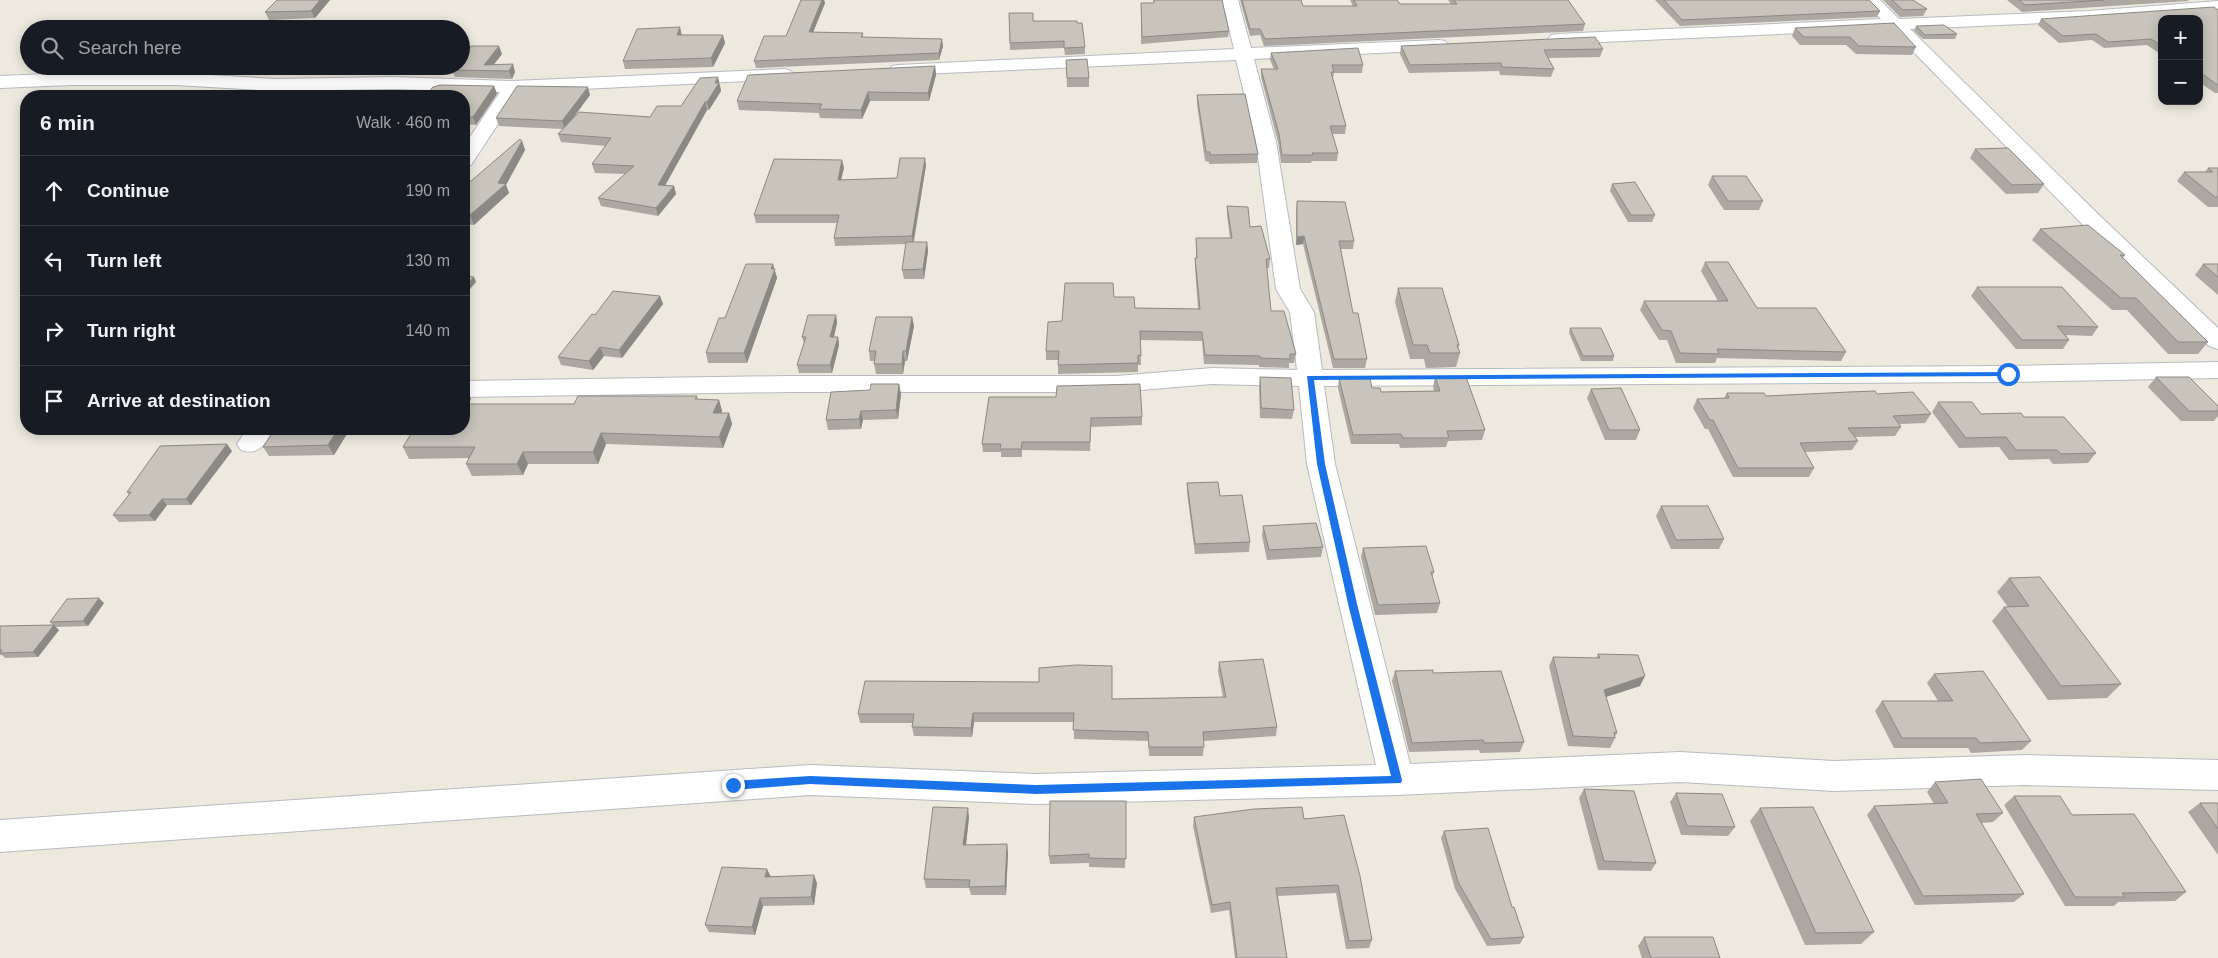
<!DOCTYPE html>
<meta charset="utf-8">
<style>
:root{--surface:#171b24;--page:#20242c;--text:#f1f3f6;--muted:#9ea1a6;--line:#363941}
body{margin:0;font-family:Arial,sans-serif;background:var(--page);color:var(--text)}
.controls{position:absolute;right:15px;top:15px;display:grid;overflow:hidden;border-radius:10px;box-shadow:0 2px 12px #0003}
.controls button{width:45px;height:45px;display:grid;place-items:center;padding:0;border:0;border-bottom:1px solid var(--line);background:var(--surface);color:var(--text);font:25px sans-serif}
.stop{position:absolute;width:15px;height:15px;margin:-11px;border:4px solid #1a73e8;border-radius:50%;background:#fff}
.stop.end{background:#1a73e8;border-color:#fff;box-shadow:0 1px 5px #0008}
.list{margin:0;padding:0;list-style:none}
h2{display:flex;justify-content:space-between;align-items:center;height:65px;margin:0;padding:0 20px;font-size:21px}
h2 small{font-size:16px;font-weight:400;color:var(--muted)}
.list li{display:grid;grid-template-columns:32px 1fr auto;gap:15px;align-items:center;box-sizing:border-box;height:70px;padding:0 20px;border-top:1px solid var(--line)}
.list b{display:block;font-size:19px;white-space:nowrap}
.list em{font-size:16px;font-style:normal;color:var(--muted)}
.icon{flex:none;width:28px;height:28px;fill:none;stroke:currentColor;stroke-width:2;stroke-linecap:round;stroke-linejoin:round}
.map{position:relative;flex:none;width:2218px;height:958px;overflow:hidden}
.search{position:absolute;background:var(--surface);box-shadow:0 2px 12px #0003;left:20px;top:20px;width:450px;height:55px;display:flex;align-items:center;gap:12px;box-sizing:border-box;padding:0 18px;border-radius:28px;color:var(--muted);font-size:19px}
.panel{position:absolute;background:var(--surface);box-shadow:0 2px 12px #0003;left:20px;top:90px;width:450px;height:345px;border-radius:20px}
.map>svg:first-child{display:block}
.lines{fill:none;stroke-linecap:round;stroke-linejoin:round}
.minor-casing{stroke:#b7bac0;stroke-width:2}
.minor{fill:#fff;fill-rule:evenodd}
.wall{fill:#aca8a1}
.shaded-wall{fill:#8c8883}
.building{fill:#c8c3bb;stroke:#8c8883}
.route{fill:#1a73e8}
</style>
<div class="map">
<svg width="2218" height="958" viewBox="0 0 2218 958">
<rect width="100%" height="100%" fill="#ede9de"/>
<g class="lines">
<!-- minor casing -->
<g class="minor-casing">
<path id="minor" d="M1222,0H1238L1251,48L1439,40L1445,41L1448,45L1445,49L1439,50L1254,59L1276,142L1300,289L1314,312L1322,370L2008,366L2218,362V378L2008,382L1324,386L1335,464L1410,764L1680,752L1834,761L2025,755L2218,760V790L2025,785L1834,791L1680,782L1397,795L1036,804L810,795L0,852V820L810,765L1036,774L1376,765L1307,464L1299,386L1212,384L1117,392H788L464,397V381L788,376H1117L1212,368L1297,370L1290,312L1276,289L1256,142L1236,60L898,75L892,74L889,70L892,66L898,65L1234,49Z
M1862,0H1880L1899,19L2088,11L2218,1V11L2088,21L1910,29L2100,216L2218,328V349L2209,346L2084,226L1891,29L1557,44L1551,43L1548,39L1551,35L1557,34L1881,19Z
M785,69L791,71L794,75L791,79L519,92L471,165L464,167V146L500,92L393,89L275,91L176,85H71L0,88V76L71,73H176L275,79L393,77L513,81Z
M247,429H274C265,444 259,456 241,450L237,444Z"/>
</g>
<!-- minor -->
<use href="#minor" class="minor"/>
</g>
<!-- wall -->
<path class="wall" d="M277,0H330L315,18L269,20L265,12Z
M801,0H824L825,3L813,32L863,33V37L943,46L939,60L756,68L754,61L786,36Z
M1153,0H1222L1229,31L1228,37L1141,44V3H1154Z
M1240,0H1301L1303,6H1353L1350,0H1397L1400,4H1451L1448,0H1568L1585,24L1583,31L1264,46L1260,35L1250,36Z
M1655,0H1869L1880,11L1877,17L1680,26Z
M1883,0H1913L1927,9L1923,16L1900,17Z
M2007,0H2189L2188,1L2022,12Z
M2218,10V93H2215L2199,82V19H2162V55L2147,45L2104,48L2092,40L2059,43L2038,25L2041,19Z
M1009,13L1033,21L1077,23L1085,47V54L1065,55L1064,48L1010,50Z
M1916,26L1957,34L1955,39H1923L1914,31Z
M1795,28L1916,47L1912,55L1856,54L1846,45H1800L1792,36Z
M682,35L725,43L713,67L625,69L623,61Z
M1401,46L1603,49L1600,57L1548,58L1554,69L1551,77L1500,75L1499,71L1409,73L1400,54Z
M1271,53L1363,65L1362,73H1334L1333,78L1346,126L1345,134H1332L1338,153L1337,161H1312L1311,163H1281L1278,142L1261,77V69H1274L1270,60Z
M502,54L493,65L515,72L512,79L455,77L452,70Z
M1066,60L1089,78V87H1067Z
M935,66L936,75L929,101H870L862,119L820,118L819,113L739,110L737,101Z
M720,85L721,91L709,110H707L665,185L674,186L676,194L658,216L601,206L598,198L625,174L595,173L592,164L606,146L561,142L558,134L563,129L499,126L496,118L590,95L572,119L650,117L681,106Z
M494,86L497,94L476,125L464,124V96Z
M1197,95L1258,154L1257,163L1209,164V162L1205,161L1197,104Z
M522,141L525,150L506,185L509,193L474,225L464,224V187Z
M1975,149L2044,184L2038,193L2006,194L1970,158Z
M842,160L844,168L841,180L897,178L926,165L914,242H927L928,251L924,279H904L902,270L906,244L835,246L834,238L837,223H756L754,215Z
M2208,168H2218V207H2208L2177,181L2184,172H2205Z
M1712,176L1763,201L1759,210H1724L1708,185Z
M1612,184L1655,215L1652,222H1628L1610,191Z
M1297,201L1354,241L1353,249H1341L1353,313L1367,359L1365,368H1333L1303,244L1296,245V210Z
M1227,206L1250,227L1270,259L1269,268H1266L1271,311L1296,354L1294,363H1289V368L1259,367V365L1204,364L1202,341L1140,340L1141,365H1138V372L1058,374V360H1046V351L1062,321L1114,297L1135,308L1198,309L1195,267V258H1196V238H1230L1227,215Z
M2040,229L2125,255L2123,258L2208,342L2198,354H2168L2127,310H2112L2032,240Z
M1705,262L1757,308L1846,352L1841,361L1717,358L1715,363H1676L1667,340H1659L1640,310L1644,301H1718L1701,271Z
M773,264L777,278L747,363H708L706,353Z
M2203,264H2218V295L2195,275Z
M1977,287L2098,327L2092,336L2066,335L2069,340L2063,349H2016L1971,296Z
M1398,288L1459,345L1458,349L1460,353L1456,367L1426,368L1424,359H1410L1395,302Z
M660,296L663,304L622,358L604,356L593,370L561,365L558,357L595,315Z
M836,315L837,323L834,337H838L839,345L832,373H799L797,365L804,343L802,337Z
M912,317L914,326L907,361H905L903,374H876L874,364V361H870L869,351Z
M1570,328L1614,356L1613,361H1581L1569,333Z
M1260,377L1294,410L1292,419L1260,418L1259,387Z
M1435,377L1485,430L1482,440L1448,441L1446,447L1400,448L1399,444H1351L1338,388L1339,378L1372,388L1381,392L1434,391L1433,387Z
M2156,377L2218,411V416L2214,421H2181L2148,387Z
M899,384L901,394L898,419L863,420L861,429L828,430L826,420L870,390Z
M464,387L471,399L468,404H574L697,396L698,400H719L722,411L721,413H729L732,424L723,448L606,444L598,464H528L523,475L472,476L466,464L469,458L409,459L403,447Z
M1591,389L1640,430L1636,440H1605L1587,398Z
M1727,393L1766,396L1877,394L1931,414L1925,423L1899,424L1901,427L1895,436L1855,437L1858,441L1852,450L1805,452L1814,468L1809,477H1733L1708,429H1705L1693,408L1697,399L1724,398Z
M989,397L1142,417V425L1091,427L1090,451L1022,450V457H1001V452H983L982,444Z
M1938,402L1981,414L2024,417L2096,453L2088,463L2053,464L2049,459L2009,460L1999,447L1959,448L1932,412Z
M350,429L334,455L269,456L263,447Z
M232,451L191,505H167L155,521L119,522L113,515L129,495L127,492Z
M1187,483L1220,496L1250,542L1249,552L1195,554L1187,493Z
M1661,506L1724,539L1719,549H1671L1656,516Z
M1263,526L1323,547L1321,557L1267,560L1262,536Z
M1363,548L1434,572L1432,577L1440,603L1437,613L1375,615L1361,557Z
M2009,578L2121,684L2107,698L2048,700L1992,621L2004,607H2008L1997,592Z
M104,603L88,626L55,627L59,630L38,657L5,658L2,655H0V626L53,625L50,622Z
M1598,654L1640,686L1606,697L1617,733L1615,736V738L1610,748L1568,746L1549,666L1553,657L1596,658Z
M1219,662L1277,727L1276,736L1204,741L1203,756H1149L1148,741L1074,739V722H974L972,737L914,736L912,727L913,723H860L858,714L1112,699L1223,697L1218,671Z
M1395,671L1433,673L1524,742L1520,752L1480,753L1479,750L1409,752L1392,681Z
M1934,674L2031,741L2022,750L1971,753L1968,748H1894L1875,711L1882,701H1938L1927,683Z
M1935,782L2003,813L1993,822L1981,823L2024,894L2014,902L1915,905L1867,815L1874,806L1934,804L1927,792Z
M1584,789L1656,863L1651,871L1598,870L1579,798Z
M1676,793L1735,827L1728,836L1681,835L1670,802Z
M2014,796L2072,815L2186,892L2175,901L2118,902L2114,906H2065L2004,805Z
M1126,801L1125,868L1089,867V863L1050,864L1049,856Z
M2200,803H2218V855L2188,812Z
M1760,808L1874,932L1861,944L1805,945L1750,821Z
M969,817L966,845L1008,853L1006,895H971L969,888H926L924,879Z
M1194,817L1304,819L1372,940L1369,948L1346,949L1336,893L1278,896L1287,958H1235L1229,910L1211,913L1193,826Z
M1444,831L1512,907L1524,937L1520,944L1487,946L1455,889L1441,838Z
M770,876L817,883L814,905L763,906L755,935L709,932L705,925Z
M1644,937L1720,958H1642L1638,946Z"/>
<!-- shaded-wall -->
<path class="shaded-wall" d="M320,0H330L315,18L311,11Z
M822,0H824L825,3L810,40L809,32Z
M680,27L682,36L677,35Z
M723,35L725,43L713,67L711,58Z
M942,39L943,46L939,60V53Z
M499,46L502,54L489,71L484,65Z
M513,64L515,72L512,79L509,71Z
M935,66L936,75L929,101L928,93Z
M718,77L721,91L709,110L707,102Z
M494,86L497,94L476,125L473,117Z
M588,87L590,95L565,129L562,121Z
M345,91L347,96H340Z
M868,92L870,101L862,119L861,110Z
M705,102L707,110L661,193L658,185Z
M522,141L525,150L506,185L509,193L474,225L470,215L498,183Z
M925,158L926,165L913,244L912,236Z
M842,160L844,168L839,188L838,180Z
M674,186L676,194L658,216L656,208Z
M1304,236L1303,244L1296,245L1297,237Z
M927,242L928,251L924,279L923,269Z
M773,264L777,278L747,363L744,353Z
M474,277L476,282L464,296V288Z
M660,296L663,304L622,358L619,350Z
M836,315L837,323L832,345L830,337Z
M912,317L914,326L907,361L906,351Z
M838,337L839,345L832,373L830,365Z
M600,347L604,356L593,370L589,361Z
M903,351L905,361L903,374L902,364Z
M899,384L901,394L898,419L896,410Z
M465,387L471,399L464,412V390Z
M719,400L722,411L717,424L713,413Z
M861,411L863,420L861,429L859,419Z
M729,413L732,424L723,448L719,437Z
M338,429H350L334,455L328,445Z
M601,433L606,444L598,464L593,452Z
M227,444L232,451L191,505L186,499Z
M523,452L528,464L523,475L517,464Z
M162,499L167,505L155,521L149,515Z
M99,598L104,603L88,626L83,621Z
M54,625L59,630L38,657L33,652Z
M1645,676L1640,686L1599,699L1604,690Z
M973,713L974,722L972,737L971,728Z
M968,808L969,817L965,854L963,845Z
M1007,844L1008,853L1006,895L1005,886Z
M767,869L771,877H765Z
M814,875L817,883L814,905L811,897Z
M760,898L763,906L755,935L752,927Z"/>
<!-- building -->
<path class="building" d="M277,0H320L311,11L265,12Z
M801,0H822L809,32L863,33L861,37L942,39L939,53L754,61L764,36H786Z
M1154,0H1222L1229,31L1142,37L1141,3H1154Z
M1242,0H1301L1303,6H1357L1354,0H1397L1400,4H1457L1454,0H1568L1585,24L1265,39L1260,29H1250Z
M1664,0H1869L1880,11L1682,20Z
M1892,0H1913L1927,9L1903,10Z
M2019,0H2104L2025,5Z
M2214,7L2218,10V85L2199,72V19H2162V46L2151,39L2108,42L2096,34L2063,36L2041,19Z
M1009,13H1033V21H1077V23H1082L1085,47L1064,48V41L1010,43Z
M1894,23L1916,47L1859,46L1850,37H1804L1795,28Z
M1944,25L1957,34L1925,35L1916,26Z
M680,27L677,35H723L711,58L623,61L637,29Z
M1595,37L1603,49L1544,50L1554,69L1502,67L1501,63L1410,65L1401,46Z
M471,46H499L484,65L513,64L509,71L452,70L455,66H461V58Z
M1358,48L1363,65H1332L1334,72H1331L1346,126H1330L1338,153H1312L1313,155H1282L1279,134L1261,69H1278L1271,53Z
M1087,59L1089,78H1067L1066,60Z
M935,66L928,93L868,92L861,110L819,109L822,104L737,101L748,75Z
M718,77L715,83H719L707,102H705L658,185L674,186L656,208L598,198L634,166L592,164L611,138L558,134L579,112L650,117L657,106H681L700,78Z
M440,85L494,86L473,117H464V96H425L433,87Z
M517,86L588,87L562,121L496,118Z
M345,91L340,96H227L231,92Z
M1245,94L1258,154L1210,155V152H1206L1197,95Z
M520,139L522,141L498,183L506,184L470,215H464V187Z
M2008,148L2044,184L2012,185L1975,149Z
M900,158H925L912,236L834,238L839,215H754L774,159L842,160L838,180L897,178Z
M2208,168H2218V197H2215L2184,172H2213Z
M1712,176H1746L1763,201H1728Z
M1635,182L1655,215H1631L1612,184Z
M1297,201L1345,202L1354,241H1339L1353,313H1358L1367,359H1334L1304,236L1297,237Z
M1227,206L1248,207L1250,227L1261,226L1270,259H1266L1271,311H1284L1296,354H1290V359L1260,358V356L1205,355L1202,332L1140,331L1141,356L1138,355V363L1058,365L1059,351H1046L1048,322L1062,321L1065,283H1113L1114,297H1134L1135,308L1200,309L1195,258H1197L1196,238H1232Z
M2088,225L2125,255H2120L2208,342H2178L2136,298H2121L2040,229Z
M906,242H927L923,269L902,270Z
M1705,262H1728L1757,308H1816L1846,352L1717,349L1719,354L1680,353L1671,331L1662,330L1644,301H1728Z
M746,264H773L771,269H775L744,353H706L719,318H725Z
M2203,264H2218V277Z
M464,276L474,277L464,288Z
M1977,287H2062L2098,327L2057,326L2069,340H2022Z
M1398,288H1442L1459,345H1457L1460,353H1430L1427,345H1413Z
M613,291L660,296L619,350L600,347L589,361L558,357L592,314L595,315Z
M808,315H836L830,337H838L830,365H797L806,337H802Z
M876,317H912L906,351H903L902,364H874L876,351H869Z
M1570,328H1601L1614,356H1583Z
M1260,377L1291,378L1294,410L1261,408Z
M1435,377H1466L1485,430L1447,431L1449,438H1403L1401,434L1353,435L1339,378H1370L1372,388H1380L1381,392L1440,391Z
M2156,377H2189L2218,406V411H2189Z
M871,384H899L896,410L861,411L859,419L826,420L831,392L870,390Z
M1140,384L1142,417L1091,418L1090,442H1022L1021,449H1000L1001,444H982L989,397H1056L1057,386Z
M1621,388L1640,430H1609L1591,389Z
M1875,391L1877,394L1913,392L1931,414L1893,416L1901,427L1848,428L1858,441L1800,443L1814,468H1738L1713,420H1710L1697,399L1729,398L1727,393H1764L1766,396L1849,392Z
M578,396H697L695,399L719,400L713,413H729L719,437L601,433L593,452H523L517,464H466L475,447H403L414,429H464V404H574Z
M1938,402H1972L1981,414L2021,413L2024,417H2064L2096,453L2061,454L2057,450H2016L2006,437L1966,438Z
M275,429H338L328,445L263,447Z
M227,444L186,499H162L149,515H113L131,492H127L160,446Z
M1218,482L1220,496L1242,495L1250,542L1195,544L1187,483Z
M1661,506H1708L1724,539L1676,540Z
M1316,523L1323,547L1269,550L1263,526Z
M1426,546L1434,572H1431L1440,603L1378,605L1363,548Z
M2040,577L2121,684L2061,686L2004,607L2029,606L2009,578Z
M99,598L83,621L50,622L67,599Z
M54,625L33,652L0,653L2,650H0V626Z
M1598,654L1638,655L1645,676L1604,690L1617,733L1614,732L1615,738L1573,736L1553,657L1600,658Z
M1263,659L1277,727L1203,732L1204,747H1149L1148,732L1073,730L1074,713H973L971,728L912,727L914,714H858L865,681L1039,682V668L1076,665L1112,666V699L1226,697L1219,662Z
M1433,670V673L1501,671L1524,742L1484,743L1483,740L1412,743L1395,671Z
M1983,671L2031,741L1980,743L1976,738H1902L1882,701H1953L1934,674Z
M1981,779L2003,813L1976,814L2024,894L1923,896L1874,806L1948,803L1935,782Z
M1584,789L1634,791L1656,863L1604,861Z
M1676,793L1722,794L1735,827L1687,826Z
M2014,796H2060L2072,815L2134,814L2186,892L2122,893L2125,897H2075Z
M1050,801H1126V859L1089,858V854L1049,856Z
M2200,803H2218V829Z
M933,807L968,808L963,845L1007,844L1005,886L969,887L970,880L924,879Z
M1302,807L1304,819L1344,815L1360,876L1372,940L1349,941L1338,885L1276,888L1287,958H1237L1230,902L1212,905L1194,817L1254,809Z
M1813,807L1874,932L1816,933L1760,808Z
M1488,828L1512,907H1514L1524,937L1491,939L1458,882L1444,831Z
M722,867L767,869L765,877L814,875L811,897L760,898L752,927L705,925Z
M1644,937H1713L1720,958H1651Z"/>
<!-- route -->
<path class="route" d="M2008,372H2011V376L1314,380L1325,464L1358,608L1402,780L1401,783L1036,794L810,784L733,790L728,785L733,781L810,776L1036,785L1391,776L1349,608L1317,464L1307,376Z"/>
</svg>
<div class="controls">
<button>+</button>
<button>−</button>
</div>
<div class="stop" style="left:2008px;top:374px"></div>
<div class="stop end" style="left:733px;top:785px"></div>
<div class="search"><svg class="icon" aria-label="search" viewBox="0 0 24 24"><circle cx="10" cy="10" r="6"/><path d="M15 15l6 6"/></svg>Search here</div>
<section class="panel">
<h2>6 min<small>Walk · 460 m</small></h2>
<ul class="list">
<li><svg class="icon" aria-label="ahead" viewBox="0 0 24 24"><path d="M12 20V5M6 11l6-6 6 6"/></svg><div><b>Continue</b></div><em>190 m</em></li>
<li><svg class="icon" aria-label="left" viewBox="0 0 24 24"><path d="M17 20v-9H6M10 6l-5 5 5 5"/></svg><div><b>Turn left</b></div><em>130 m</em></li>
<li><svg class="icon" aria-label="right" viewBox="0 0 24 24"><path d="M7 20v-9h11M14 6l5 5-5 5"/></svg><div><b>Turn right</b></div><em>140 m</em></li>
<li><svg class="icon" aria-label="arrive" viewBox="0 0 24 24"><path d="M6 21V4h12l-3 4 3 4H6"/></svg><div><b>Arrive at destination</b></div></li>
</ul>
</section>
</div>
